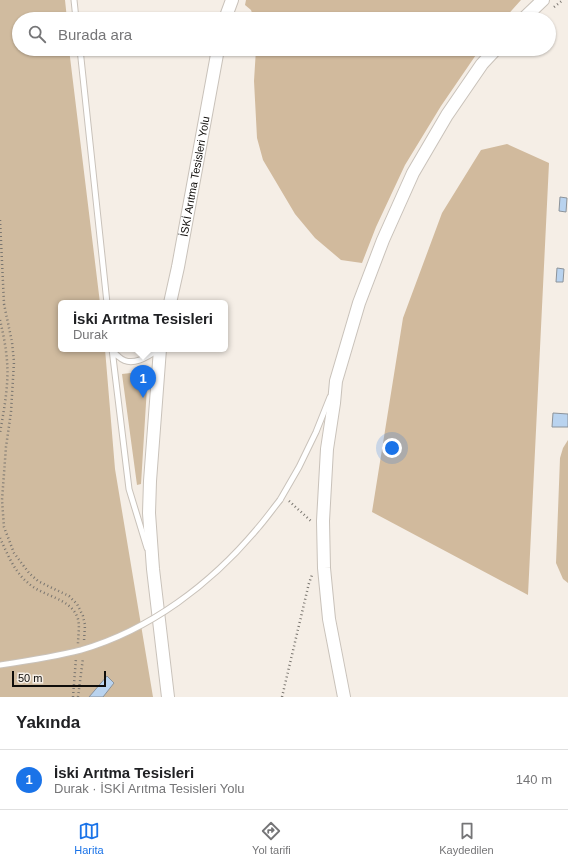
<!DOCTYPE html>
<html lang="tr">
<meta charset="utf-8">
<style>
:root{--surface:#fff;--page:#f2f2f2;--text:#202124;--muted:#757577;--line:#e0e0e0;--accent:#1a73e8}
body{margin:0;font-family:Helvetica,sans-serif;background:var(--page);color:var(--text)}
.scale{position:absolute;left:12px;bottom:10px;width:94px;box-sizing:border-box;padding-left:4px;border:2px solid #0f0d0a;border-top:0;font-size:11px;line-height:14px;white-space:nowrap;color:#0f0d0a;-webkit-text-stroke:3px #f5eee6;paint-order:stroke}
.you{position:absolute;left:392px;top:448px;width:14px;height:14px;margin:-10px;border:3px solid #fff;border-radius:50%;background:#1a73e8;box-shadow:0 0 0 6px #1a73e833}
.badge{display:grid;place-items:center;width:26px;height:26px;border-radius:50%;background:var(--accent);color:#fff;font-size:13px;font-weight:700}
.pin{position:absolute;translate:-50% -33px;filter:drop-shadow(0 1px 2px #0008)}
.pin::after{content:'';position:absolute;top:21px;width:14px;height:12px;background:inherit;clip-path:polygon(0 0,100% 0,50% 100%)}
.popup{position:absolute;left:58px;top:300px;width:170px;height:52px;box-sizing:border-box;display:grid;place-content:center;border-radius:6px;background:var(--surface);filter:drop-shadow(0 1px 3px #0005);font-size:13px;white-space:nowrap;color:var(--muted)}
.popup b{font-size:15px;color:var(--text)}
.popup::after{content:'';position:absolute;left:50%;top:100%;margin-left:-8px;border:8px solid transparent;border-top-color:var(--surface)}
.list{margin:0;padding:0;list-style:none}
h2{display:flex;justify-content:space-between;align-items:center;height:52px;margin:0;padding:0 16px;font-size:17px}
h2 small{font-size:13px;font-weight:400;color:var(--muted)}
.list li{display:grid;grid-template-columns:26px 1fr auto;gap:12px;align-items:center;box-sizing:border-box;height:60px;padding:0 16px;border-top:1px solid var(--line)}
.list b{display:block;font-size:15px;white-space:nowrap}
.list p{margin:0;font-size:13px;white-space:nowrap;color:var(--muted)}
.list em{font-size:13px;font-style:normal;color:var(--muted)}
.icon{flex:none;width:22px;height:22px;fill:none;stroke:currentColor;stroke-width:2;stroke-linecap:round;stroke-linejoin:round}
.map{position:relative;flex:none;width:568px;height:697px;overflow:hidden}
.search{position:absolute;background:var(--surface);box-shadow:0 1px 3px #0004;left:12px;right:12px;top:12px;height:44px;display:flex;align-items:center;gap:10px;box-sizing:border-box;padding:0 14px;border-radius:22px;color:var(--muted);font-size:15px}
.sheet{height:112px;background:var(--surface)}
nav{display:flex;justify-content:space-around;align-items:center;box-sizing:border-box;height:56px;border-top:1px solid var(--line);background:var(--surface);font-size:11px;color:var(--muted)}
nav a{display:grid;justify-items:center;gap:2px}
nav .on{color:var(--accent)}
.map>svg:first-child{display:block}
.green{fill:#d0bb9f}
.forest{fill:#d1ba9d}
.building{fill:#b9d3ef;stroke:#8c939a}
.lines{fill:none;stroke-linecap:round;stroke-linejoin:round}
.service-casing{stroke:#c9c2ba;stroke-width:7}
.tertiary-casing{stroke:#c9c2ba;stroke-width:14}
.path{stroke:#7a7670;stroke-width:2.5;stroke-dasharray:1 3;stroke-linecap:butt}
.service{stroke:#fff;stroke-width:5}
.tertiary{stroke:#fff;stroke-width:12}
.service-bridge-casing{stroke:#c9c2ba;stroke-width:7;stroke-linecap:butt}
.service-bridge{stroke:#fff;stroke-width:5}
.labels{text-anchor:middle;stroke-width:4;stroke-linejoin:round;paint-order:stroke}
.street-label{font-size:11px;fill:#0f0d0a;stroke:#f5eee6}
</style>
<div class="map">
<svg width="568" height="697" viewBox="0 0 568 697">
<rect width="100%" height="100%" fill="#f5eee6"/>
<!-- green -->
<path class="green" d="M0,0H65L67,19H19V49H69L100,303H61V349H105L115,469L153,697H0Z
M148,371L141,484L137,485L122,374Z
M568,440V583L563,579L556,563L560,458L563,448Z"/>
<!-- forest -->
<path class="forest" d="M246,0H521L504,19H254L251,10L245,5Z
M256,49H480L441,106L405,165L376,227L362,263L341,260L315,238L295,214L263,160L257,138L254,81Z
M507,144L549,163L528,595L372,512L403,318L442,213L481,150Z"/>
<!-- building -->
<path class="building" d="M560,197L567,198L566,212L559,211Z
M557,268L564,269L563,282H556Z
M553,413L568,414V427H552Z
M107,676L114,683L103,697H89Z"/>
<g class="lines">
<!-- service casing -->
<g class="service-casing">
<path id="service" d="M74,0L76,19
M80,49L107,303
M112,349L129,489L147,548
M112,350C114,352 116,355 119,357C131,368 148,357 159,349
M280,500L299,467L316,432L330,397"/>
</g>
<!-- tertiary casing -->
<g class="tertiary-casing">
<g id="tertiary">
<path d="M225,19L232,0"/>
<path d="M523,19L543,0"/>
<path id="s1" d="M170,303L178,267L218,49"/>
<path d="M160,349L150,481L149,513L153,569L168,697"/>
<path d="M344,697L329,619L324,568L323,521L327,449L334,403L336,381L359,303L383,240L413,173L447,115L482,64L496,49"/>
</g>
</g>
<!-- path -->
<path class="path" d="M554,7L563,0
M0,220L4,304L12,342L14,362L11,412L6,447L2,500L4,527L14,553L29,573L38,581L46,585L69,596L77,604L83,616L85,625L84,641
M0,320C3,333 6,347 7,361C9,385 4,409 0,433
M289,501L311,521
M0,538C7,553 14,571 27,582C42,597 71,597 78,619C80,627 78,636 78,644
M73,697L76,658
M78,697L83,658
M282,697L309,583L312,575"/>
<!-- service -->
<use href="#service" class="service"/>
<!-- tertiary -->
<use href="#tertiary" class="tertiary"/>
<!-- service-bridge casing -->
<g class="service-bridge-casing">
<path id="service-bridge" d="M0,665C27,661 54,657 81,650C150,630 211,584 257,529C265,520 272,510 280,500"/>
</g>
<!-- service-bridge -->
<use href="#service-bridge" class="service-bridge"/>
</g>
<g class="labels">
<!-- street labels -->
<g class="street-label">
<text dy="4" stroke="none"><textPath href="#s1" startOffset="129">İSKİ Arıtma Tesisleri Yolu</textPath></text>
</g>
</g>
</svg>
<div class="scale">50 m</div>
<div class="you"></div>
<div class="pin badge" style="left:143px;top:398px">1</div>
<div class="popup"><b>İski Arıtma Tesisleri</b>Durak</div>
<div class="search"><svg class="icon" aria-label="search" viewBox="0 0 24 24"><circle cx="10" cy="10" r="6"/><path d="M15 15l6 6"/></svg>Burada ara</div>
</div>
<section class="sheet">
<h2>Yakında<small></small></h2>
<ul class="list">
<li><span class="badge">1</span><div><b>İski Arıtma Tesisleri</b><p>Durak · İSKİ Arıtma Tesisleri Yolu</p></div><em>140 m</em></li>
</ul>
</section>
<nav>
<a class="on"><svg class="icon" aria-label="map" viewBox="0 0 24 24"><path d="M3 6l6-2 6 2 6-2v14l-6 2-6-2-6 2zM9 4v14M15 6v14"/></svg>Harita</a>
<a><svg class="icon" aria-label="directions" viewBox="0 0 24 24"><path d="M12 3l9 9-9 9-9-9zM9 14v-3h6M13 9l2 2-2 2"/></svg>Yol tarifi</a>
<a><svg class="icon" aria-label="saved" viewBox="0 0 24 24"><path d="M7 4h10v16l-5-4-5 4z"/></svg>Kaydedilen</a>
</nav>
